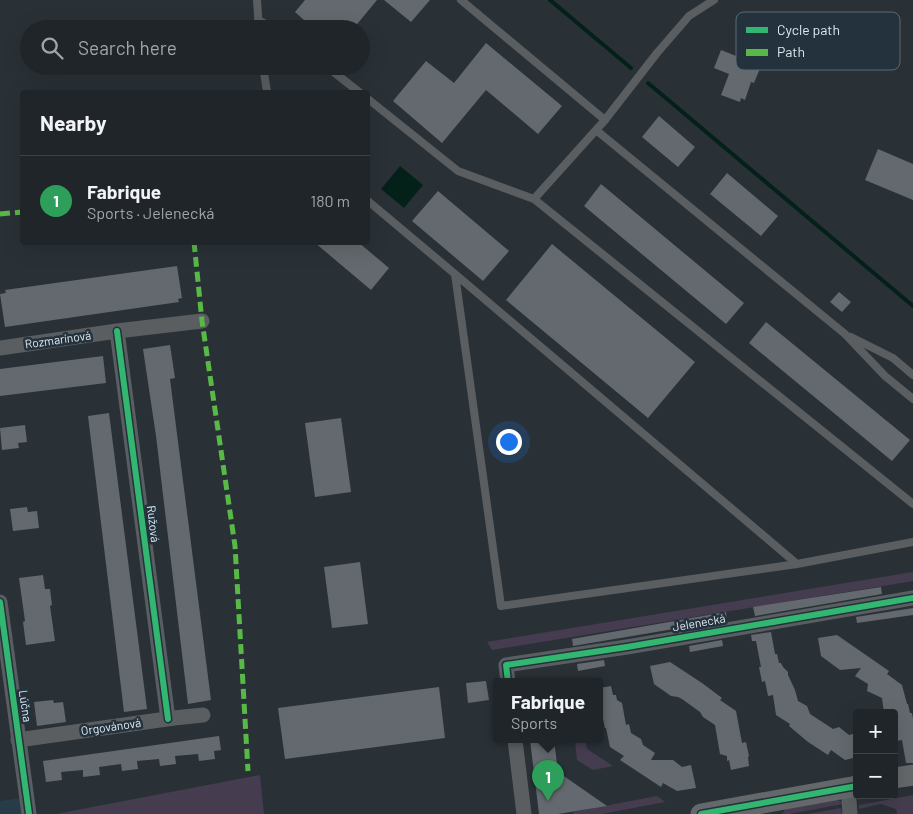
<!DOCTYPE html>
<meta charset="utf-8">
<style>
:root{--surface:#1f2529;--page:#2c3135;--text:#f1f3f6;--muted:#a1a5a8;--line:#3c4246;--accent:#b45309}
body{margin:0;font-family:Barlow,sans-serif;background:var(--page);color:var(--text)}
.controls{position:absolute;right:15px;bottom:15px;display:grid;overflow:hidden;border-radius:5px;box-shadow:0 5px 20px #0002}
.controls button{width:45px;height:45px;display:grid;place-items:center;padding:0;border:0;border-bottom:1px solid var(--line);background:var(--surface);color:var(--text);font:25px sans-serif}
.you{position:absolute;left:508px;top:441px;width:18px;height:18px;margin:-12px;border:4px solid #fff;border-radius:50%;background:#1a73e8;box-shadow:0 0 0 8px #1a73e833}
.badge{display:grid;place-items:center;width:32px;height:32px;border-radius:50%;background:var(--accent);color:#fff;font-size:16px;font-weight:700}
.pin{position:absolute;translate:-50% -41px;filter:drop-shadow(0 1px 2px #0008)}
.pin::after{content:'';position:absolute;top:26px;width:18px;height:15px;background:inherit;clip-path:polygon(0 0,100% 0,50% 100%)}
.popup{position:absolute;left:493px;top:678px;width:110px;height:65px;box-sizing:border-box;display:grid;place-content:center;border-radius:5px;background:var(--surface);filter:drop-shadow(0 1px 4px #0005);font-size:16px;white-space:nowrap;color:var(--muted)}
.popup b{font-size:19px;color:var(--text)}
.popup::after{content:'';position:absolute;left:50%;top:100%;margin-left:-10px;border:10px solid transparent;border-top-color:var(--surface)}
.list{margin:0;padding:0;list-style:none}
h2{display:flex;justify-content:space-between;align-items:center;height:65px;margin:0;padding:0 20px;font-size:21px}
h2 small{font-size:16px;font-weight:400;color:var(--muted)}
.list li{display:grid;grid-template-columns:32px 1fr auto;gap:15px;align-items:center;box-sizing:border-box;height:90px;padding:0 20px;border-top:1px solid var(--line)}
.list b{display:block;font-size:19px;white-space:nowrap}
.list p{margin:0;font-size:16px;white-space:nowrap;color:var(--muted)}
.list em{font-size:16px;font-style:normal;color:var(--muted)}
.icon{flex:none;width:28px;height:28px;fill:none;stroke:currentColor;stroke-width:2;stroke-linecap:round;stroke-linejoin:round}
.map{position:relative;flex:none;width:913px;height:814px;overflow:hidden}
.search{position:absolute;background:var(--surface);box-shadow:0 5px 20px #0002;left:20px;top:20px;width:350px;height:55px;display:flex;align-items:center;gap:12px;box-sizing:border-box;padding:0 18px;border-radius:28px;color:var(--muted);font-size:19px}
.panel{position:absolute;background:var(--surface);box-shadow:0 5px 20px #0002;left:20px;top:90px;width:350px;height:155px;border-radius:5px}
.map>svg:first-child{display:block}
.built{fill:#273b49}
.green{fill:#453d4f}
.water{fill:#042119}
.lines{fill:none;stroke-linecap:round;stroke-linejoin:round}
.stream{stroke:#042119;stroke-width:4}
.building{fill:#64696f}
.lane{stroke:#5a5e60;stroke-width:8}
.street{stroke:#5a5e60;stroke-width:15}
.secondary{stroke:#64686a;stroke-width:21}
.quiet{stroke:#58b947;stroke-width:5;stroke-dasharray:10 5;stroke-linecap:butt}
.cycleway-casing{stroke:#23323d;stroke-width:9}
.cycleway{stroke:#33b770;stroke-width:6}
.labels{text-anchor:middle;stroke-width:5;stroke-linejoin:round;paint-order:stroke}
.street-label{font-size:12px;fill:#dee8ef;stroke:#23323d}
.key{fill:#23323d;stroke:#5b6972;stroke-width:1}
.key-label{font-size:14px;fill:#dee8ef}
</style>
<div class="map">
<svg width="913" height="814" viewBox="0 0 913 814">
<rect width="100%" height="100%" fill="#293137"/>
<!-- built -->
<path class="built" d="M21,798L23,814H0V801Z"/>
<!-- green -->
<path class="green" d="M913,572V581L492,650L487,642Z
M575,740H585L587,749L613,766L593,770L577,760Z
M260,775L264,814H56Z
M913,795V814H897L896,809L881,804L859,809V805Z
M657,796L665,802L602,814H574L573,812Z
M835,797L843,804L789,814H782L788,805Z
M841,808L842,814H808Z"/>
<!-- water -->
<path class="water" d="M400,166L423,185L404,208L381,189Z"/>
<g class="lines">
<!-- stream -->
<path class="stream" d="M550,0L631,68
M648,83L913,306"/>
</g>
<!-- building -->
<path class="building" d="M305,0H377L353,29H314L295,12Z
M384,0H430L411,22Z
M486,43L562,106L538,134L486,90L442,143L393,101L426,61L454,83Z
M721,50L761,66L754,83L751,82L745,100L741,98L740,102L721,95L729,74L714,68Z
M659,116L695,147L678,167L642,137Z
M878,149L913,164V200L865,180Z
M727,173L778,216L761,236L710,194Z
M601,184L744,303L726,324L584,206Z
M438,191L509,251L483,281L412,221Z
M314,242H358L389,268L371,290Z
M552,244L695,362L648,418L506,300Z
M177,266L182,298L178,299L179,302L5,327L0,294L6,293L5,290Z
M839,292L851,302L842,312L830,302Z
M766,322L910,440L892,461L749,343Z
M170,345L175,378L170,379L211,700L188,704L156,436L143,349Z
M103,356L106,383L0,396V369Z
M109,413L147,709L124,712L88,416Z
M341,418L351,492L315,497L305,423Z
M25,425L27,442L18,443L19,448L2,450L0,428Z
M27,507L28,512L37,511L39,528L13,531L10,509Z
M360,562L368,624L332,628L324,567Z
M43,575L45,589H50L52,605L50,606L55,641L26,645L23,622L25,621L19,578Z
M881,587L882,594L755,616L753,607Z
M913,608V615L857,623L856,617Z
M726,612L727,620L573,646L572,639Z
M771,632L775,654H777L779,663H781L783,667L788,672V675L795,690L798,701L807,706L810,714L833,729L839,727L849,735L857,733V757L845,760L831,750L828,755L808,742L789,726L790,724L776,715L773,695L768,696L765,681L762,682L759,667H761L756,641H752L751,635Z
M837,635L889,671L887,674L902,685L907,704H908L910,713H912L913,719V763H906L902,740L896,741L894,731V713H884L882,698L867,691L868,684L855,676L861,668L840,670L821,656L818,638Z
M722,640L723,646L690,652L689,646Z
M604,660L605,666L578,671L577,664Z
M670,662L702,683L722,698L720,700L736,711L742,743L746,742L749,756L748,757L749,766L731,770L729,760L727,761V756L720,754L715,725L703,717L700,712L682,699L678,697L671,696L654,684L650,666Z
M486,681L489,700L468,703L466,683Z
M611,686L613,695H616L617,700L622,703L626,725L629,724L631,733L641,739L643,745L655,753L651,760H673L682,767L691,765L696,788L677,791L663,783L661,787L620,760L624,756L610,747L606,728H605L603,719H601L599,709V688Z
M439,687L445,738L285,759L278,708Z
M53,700L54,703L63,702L66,722L37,726L34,702Z
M219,736L221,750L214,751L215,759L199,761L198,754L175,756L176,764L160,766L159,759L137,761L138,769L122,771L121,764L99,767L100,775L83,777V770L61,772L62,780L46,782L43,761Z
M530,740H554L558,772L607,806L558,814H539Z"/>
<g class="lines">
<!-- lane -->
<path class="lane" d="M257,0L259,29
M461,0L605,120L657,53L689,16L714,0
M258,20L276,29
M263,66L267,92
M326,66L359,92
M368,99L458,171L534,199L605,120
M596,130L845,334L885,376L913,399
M534,199L913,504
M368,201L455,274
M851,337L893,358L913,375
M797,564L455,274L501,606L797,564L913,542"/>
<!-- street -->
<path class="street" d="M117,331L168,719
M0,348L117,331L202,321
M0,602L29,814
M508,682L506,665L627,647L913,598
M18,740L174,718L203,715
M515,740L524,814
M848,787L850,814"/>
<!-- secondary -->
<path class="secondary" d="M894,778L913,775
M701,814L857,786"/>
<!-- quiet -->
<path class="quiet" d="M0,214L22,212
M194,242L202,321L235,546L248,771"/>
<!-- cycleway casing -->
<g class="cycleway-casing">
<path id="cycleway" d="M117,331L168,719
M0,602L29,814
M508,682L506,665L627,647L913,598
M701,814L857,786"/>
</g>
<!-- cycleway -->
<use href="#cycleway" class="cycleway"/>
</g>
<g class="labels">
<!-- street labels -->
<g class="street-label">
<text transform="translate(58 340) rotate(-8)" y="4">Rozmarínová</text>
<text transform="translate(153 524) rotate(83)" y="4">Ružová</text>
<text transform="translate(699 623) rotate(-10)" y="4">Jelenecká</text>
<text transform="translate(25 706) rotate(82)" y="4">Lúčna</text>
<text transform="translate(111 727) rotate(-8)" y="4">Orgovánová</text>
</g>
</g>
<!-- legend -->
<rect x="736" y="12" width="164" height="58" rx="8" class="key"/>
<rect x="746" y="27" width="22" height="6" fill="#33b770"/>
<rect x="746" y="49" width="22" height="7" fill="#58b947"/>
<g class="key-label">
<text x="777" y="35">Cycle path</text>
<text x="777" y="57">Path</text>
</g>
</svg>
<div class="controls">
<button>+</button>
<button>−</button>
</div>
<div class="you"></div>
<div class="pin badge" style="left:548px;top:801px;background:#2e9e5b">1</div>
<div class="popup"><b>Fabrique</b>Sports</div>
<div class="search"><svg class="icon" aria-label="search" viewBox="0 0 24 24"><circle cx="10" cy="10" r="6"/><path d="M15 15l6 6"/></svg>Search here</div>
<section class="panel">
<h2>Nearby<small></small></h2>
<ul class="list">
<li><span class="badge" style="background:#2e9e5b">1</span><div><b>Fabrique</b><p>Sports · Jelenecká</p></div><em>180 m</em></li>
</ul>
</section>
</div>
